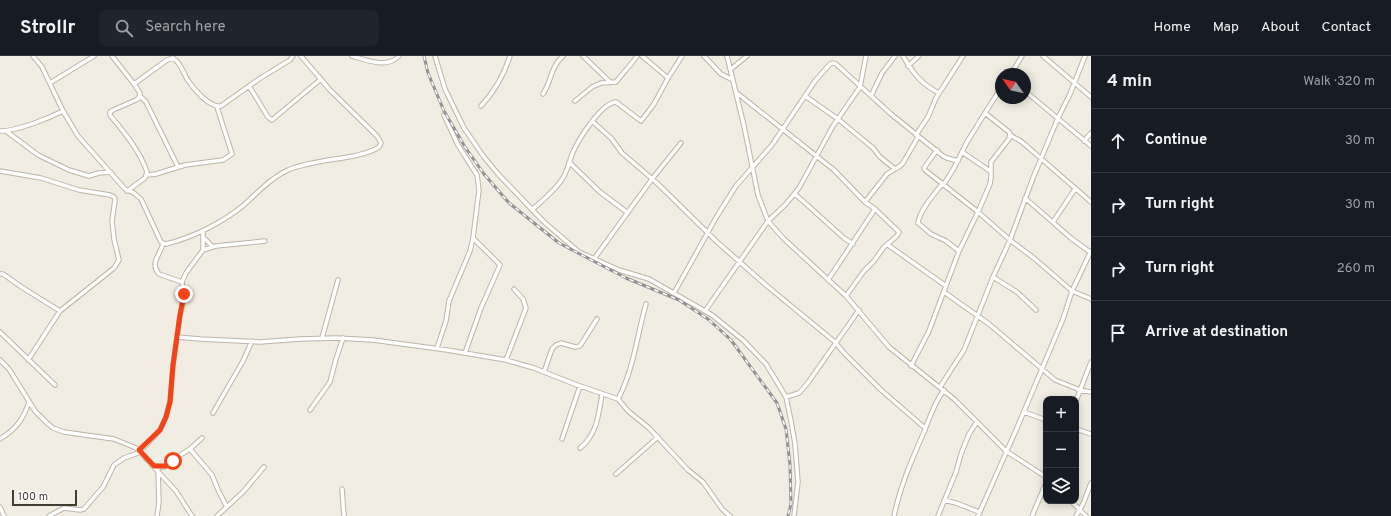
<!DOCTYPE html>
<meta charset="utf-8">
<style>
:root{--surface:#171b24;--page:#20242c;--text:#f1f3f6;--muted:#9ea1a6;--line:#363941}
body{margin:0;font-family:Overpass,sans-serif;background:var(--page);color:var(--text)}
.controls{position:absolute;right:12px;bottom:12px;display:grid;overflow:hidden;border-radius:8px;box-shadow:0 2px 10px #0003}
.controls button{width:36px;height:36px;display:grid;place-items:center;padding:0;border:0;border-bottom:1px solid var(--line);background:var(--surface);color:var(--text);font:20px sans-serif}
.compass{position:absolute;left:995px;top:12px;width:36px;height:36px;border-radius:50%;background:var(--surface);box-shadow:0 2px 10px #0003;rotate:304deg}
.scale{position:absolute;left:12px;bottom:10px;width:65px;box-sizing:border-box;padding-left:4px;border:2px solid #423d33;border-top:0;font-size:11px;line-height:14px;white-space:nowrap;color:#423d33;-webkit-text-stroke:3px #fff;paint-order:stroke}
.stop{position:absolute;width:12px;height:12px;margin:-9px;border:3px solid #f44316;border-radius:50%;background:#fff}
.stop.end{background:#f44316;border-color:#fff;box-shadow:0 1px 4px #0008}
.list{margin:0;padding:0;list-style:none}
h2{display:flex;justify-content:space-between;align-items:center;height:52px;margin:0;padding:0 16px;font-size:17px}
h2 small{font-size:13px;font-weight:400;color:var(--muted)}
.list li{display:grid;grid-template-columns:26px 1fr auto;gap:12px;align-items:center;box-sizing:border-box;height:64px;padding:0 16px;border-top:1px solid var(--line)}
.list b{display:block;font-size:15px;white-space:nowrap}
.list em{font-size:13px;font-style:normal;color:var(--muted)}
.icon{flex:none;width:22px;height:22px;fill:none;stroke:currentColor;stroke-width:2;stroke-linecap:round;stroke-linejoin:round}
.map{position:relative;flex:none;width:1091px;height:460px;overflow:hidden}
header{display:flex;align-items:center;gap:24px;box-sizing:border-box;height:56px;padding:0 20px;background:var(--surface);border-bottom:1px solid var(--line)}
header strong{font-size:19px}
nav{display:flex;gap:22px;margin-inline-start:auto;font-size:14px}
.search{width:280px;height:36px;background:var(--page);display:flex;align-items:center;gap:10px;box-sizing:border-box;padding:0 14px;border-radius:8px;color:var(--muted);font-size:15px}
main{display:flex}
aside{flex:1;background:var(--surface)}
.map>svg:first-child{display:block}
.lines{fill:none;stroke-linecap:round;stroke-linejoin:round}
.street-casing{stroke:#bcb5a5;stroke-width:5.5}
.street{stroke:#fff;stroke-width:3.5}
.rail-casing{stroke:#929292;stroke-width:3}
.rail{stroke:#fff;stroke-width:1.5;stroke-dasharray:4.5;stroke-linecap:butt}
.route{stroke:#f44316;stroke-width:5}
</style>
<header>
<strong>Strollr</strong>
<div class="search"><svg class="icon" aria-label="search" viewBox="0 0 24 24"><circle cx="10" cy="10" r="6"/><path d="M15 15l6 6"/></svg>Search here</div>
<nav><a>Home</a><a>Map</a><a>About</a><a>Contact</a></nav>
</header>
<main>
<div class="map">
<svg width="1091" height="460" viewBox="0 0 1091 460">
<rect width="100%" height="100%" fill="#f1ede2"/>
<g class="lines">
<!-- street casing -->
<g class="street-casing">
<path id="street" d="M33,0L42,11L63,55L78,80L125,133L134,137L141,143L161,186L166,188C192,182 224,166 245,148C258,136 271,122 288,114C307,106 333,104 354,100C362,98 372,96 379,91L381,87L377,80L330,34L301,0
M112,0L134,28L140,37L139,42L136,44L113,54L110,56V59C124,76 140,95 147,116L145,122L127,135
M352,0C366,4 387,13 399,0
M435,0L445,33L464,72L484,101L499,119L544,166L579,196L619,214L649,223L712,259L743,284L766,308L786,341L791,365L795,388L798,426L794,460
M583,0L610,26
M642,0L668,22
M704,0L721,18L733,24
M727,0L744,70L758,139L768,165L783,182L846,240L889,291L954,343L1006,395L1046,421
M903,0C913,17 921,28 939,37
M1043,0L1091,41
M908,10L919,0
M731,13L747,0
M1011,18L1022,0
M50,27L94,0
M134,28L167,4L173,2C181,7 183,16 187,23C193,32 209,52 221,50L259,23L290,4L293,0
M249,30L268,61L272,64L321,23
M1025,35L1091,90
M737,37L834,114L865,146L875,153L899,176L897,180L884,191L874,205L864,215L846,240
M543,38C552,24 550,12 563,0
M140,40L146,46L178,111
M805,40L838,63L873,92L880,101L895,113
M871,40L882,17L895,0
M575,45L592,31L601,27L616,26C623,17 631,9 637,0
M481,50C495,35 504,19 510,0
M592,65L611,82L622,97L657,127L716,185L767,230L835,286L844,297L881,334L925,372
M0,75C17,75 47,63 63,55
M6,75L38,99L69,114L89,120L99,117L111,116
M916,79L928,61L936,42L963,0
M1010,79L1022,86L1091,146
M1084,85L1091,77
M937,94L924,112L925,114L978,156L1010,184L1035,203L1072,235L1091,243
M962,96L990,115
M569,106L600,136L628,157
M0,115L41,122L79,134L110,139L114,141L115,144L112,165L114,183L119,204L114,212L60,255L28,304
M147,119L156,118L185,109L223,104L232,98L217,51
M943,127C935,137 919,155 918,167L931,178L946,185L959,195
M944,128L954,112L967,86L985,57
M795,138L844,182L853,188
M1025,142L1072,183L1090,196
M865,146L887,118L900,110L903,107L918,81
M532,154C542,145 553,136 561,125C567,117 569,106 573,96C579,83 601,47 616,46L641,65L654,48L668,22L682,0
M1053,166L1075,133
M204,182L213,191
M163,187C161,198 149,207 159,218L182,226
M888,189L946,230
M203,194L216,190L265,185
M594,203L652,123L681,87
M0,218H3L23,232L60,255
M993,221L1017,236L1036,254
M828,224L875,153
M944,236L989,268L1055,324L1080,334L1091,336
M674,237L717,160L736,130L772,89L815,25L830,8L833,7L836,8L891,58L943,100L947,102L958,105
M705,255L768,165L786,148L799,132L833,70L860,31L866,0
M0,276L55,329
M177,281L200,283L260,286L300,283L336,282L373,284L447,294L506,304L534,312L577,329L618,343L628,355L649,372L688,414L703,426L722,453L730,460
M322,282L338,224
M437,292L446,265L449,245L470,195L473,182L479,134L477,119L458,89L444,59
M465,297L481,252L500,209L473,182
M0,304L9,313L35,355L47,367L53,372L64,376L114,383L136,392L176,435L192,460
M506,304L526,252L523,243L514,233
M911,310L929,275L959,195L978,156L990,128L991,122V106L1009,83L1010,78L1009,76L985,57L1001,32
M544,316L552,293L556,289L561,287L575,291L580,290L597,263
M940,331L964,294L993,221L1010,184L1033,122L1058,62L1070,38L1085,0
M786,341L799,337L807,328L859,254
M618,343C634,313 637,279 646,248
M1076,345L1091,306
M310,354L330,326L336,303L343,282
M1024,356L1046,364
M213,357L243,305L252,285
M1076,373L1091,378
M0,383C16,373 23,364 29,346
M562,383L580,330
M580,392C597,379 599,357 602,338
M190,393L212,419L219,436L227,451
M139,394L144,391L160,374L166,361L170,345L173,309L180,259L184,243L182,226L186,217L203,194V175
M154,410L162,411L169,409L177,401L190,393L202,382
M616,418L658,381
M342,433L344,460
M944,444L956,447L979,456
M1071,445L1086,460
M0,451L4,460
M49,460L64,452L80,454L84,453L103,431L114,409L124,402L141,396
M157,460L159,446L158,414
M217,460L243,436L264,411
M894,460C900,431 912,403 924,376C930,361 934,347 944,334
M938,460L956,416L961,398L969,378L977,366
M978,460L1017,372L1063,263L1072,235L1091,195
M1032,460L1046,427
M1076,460L1083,448L1091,427"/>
</g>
<!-- street -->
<use href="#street" class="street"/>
<!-- rail casing -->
<g class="rail-casing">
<path id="rail" d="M424,0L428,17L444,55L465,91L484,118L509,147L559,187L626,222L679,244L708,263L731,284L777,347L786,373L790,409L791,448L788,460"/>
</g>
<!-- rail -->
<use href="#rail" class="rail"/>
</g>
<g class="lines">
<!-- route -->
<path class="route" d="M173,405L166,410H154L139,394L160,374L166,361L170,346L173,309L180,259L184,238"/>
</g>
</svg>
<div class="controls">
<button>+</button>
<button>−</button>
<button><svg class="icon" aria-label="layers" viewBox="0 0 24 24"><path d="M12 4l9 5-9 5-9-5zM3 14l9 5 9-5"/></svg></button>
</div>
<svg class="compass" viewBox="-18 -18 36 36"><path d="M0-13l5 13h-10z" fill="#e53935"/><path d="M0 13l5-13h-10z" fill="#9ea1a6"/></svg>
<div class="scale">100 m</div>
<div class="stop" style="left:173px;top:405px"></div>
<div class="stop end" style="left:184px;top:238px"></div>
</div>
<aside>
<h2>4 min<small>Walk · 320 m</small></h2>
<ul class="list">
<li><svg class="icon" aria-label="ahead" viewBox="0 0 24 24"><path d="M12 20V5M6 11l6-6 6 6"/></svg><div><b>Continue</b></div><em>30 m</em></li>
<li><svg class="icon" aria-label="right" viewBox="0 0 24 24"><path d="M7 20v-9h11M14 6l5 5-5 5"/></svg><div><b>Turn right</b></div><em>30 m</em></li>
<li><svg class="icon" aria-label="right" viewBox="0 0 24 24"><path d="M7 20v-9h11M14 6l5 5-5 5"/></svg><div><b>Turn right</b></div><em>260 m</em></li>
<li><svg class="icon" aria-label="arrive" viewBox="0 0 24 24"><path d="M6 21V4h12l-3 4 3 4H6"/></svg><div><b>Arrive at destination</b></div></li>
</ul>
</aside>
</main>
